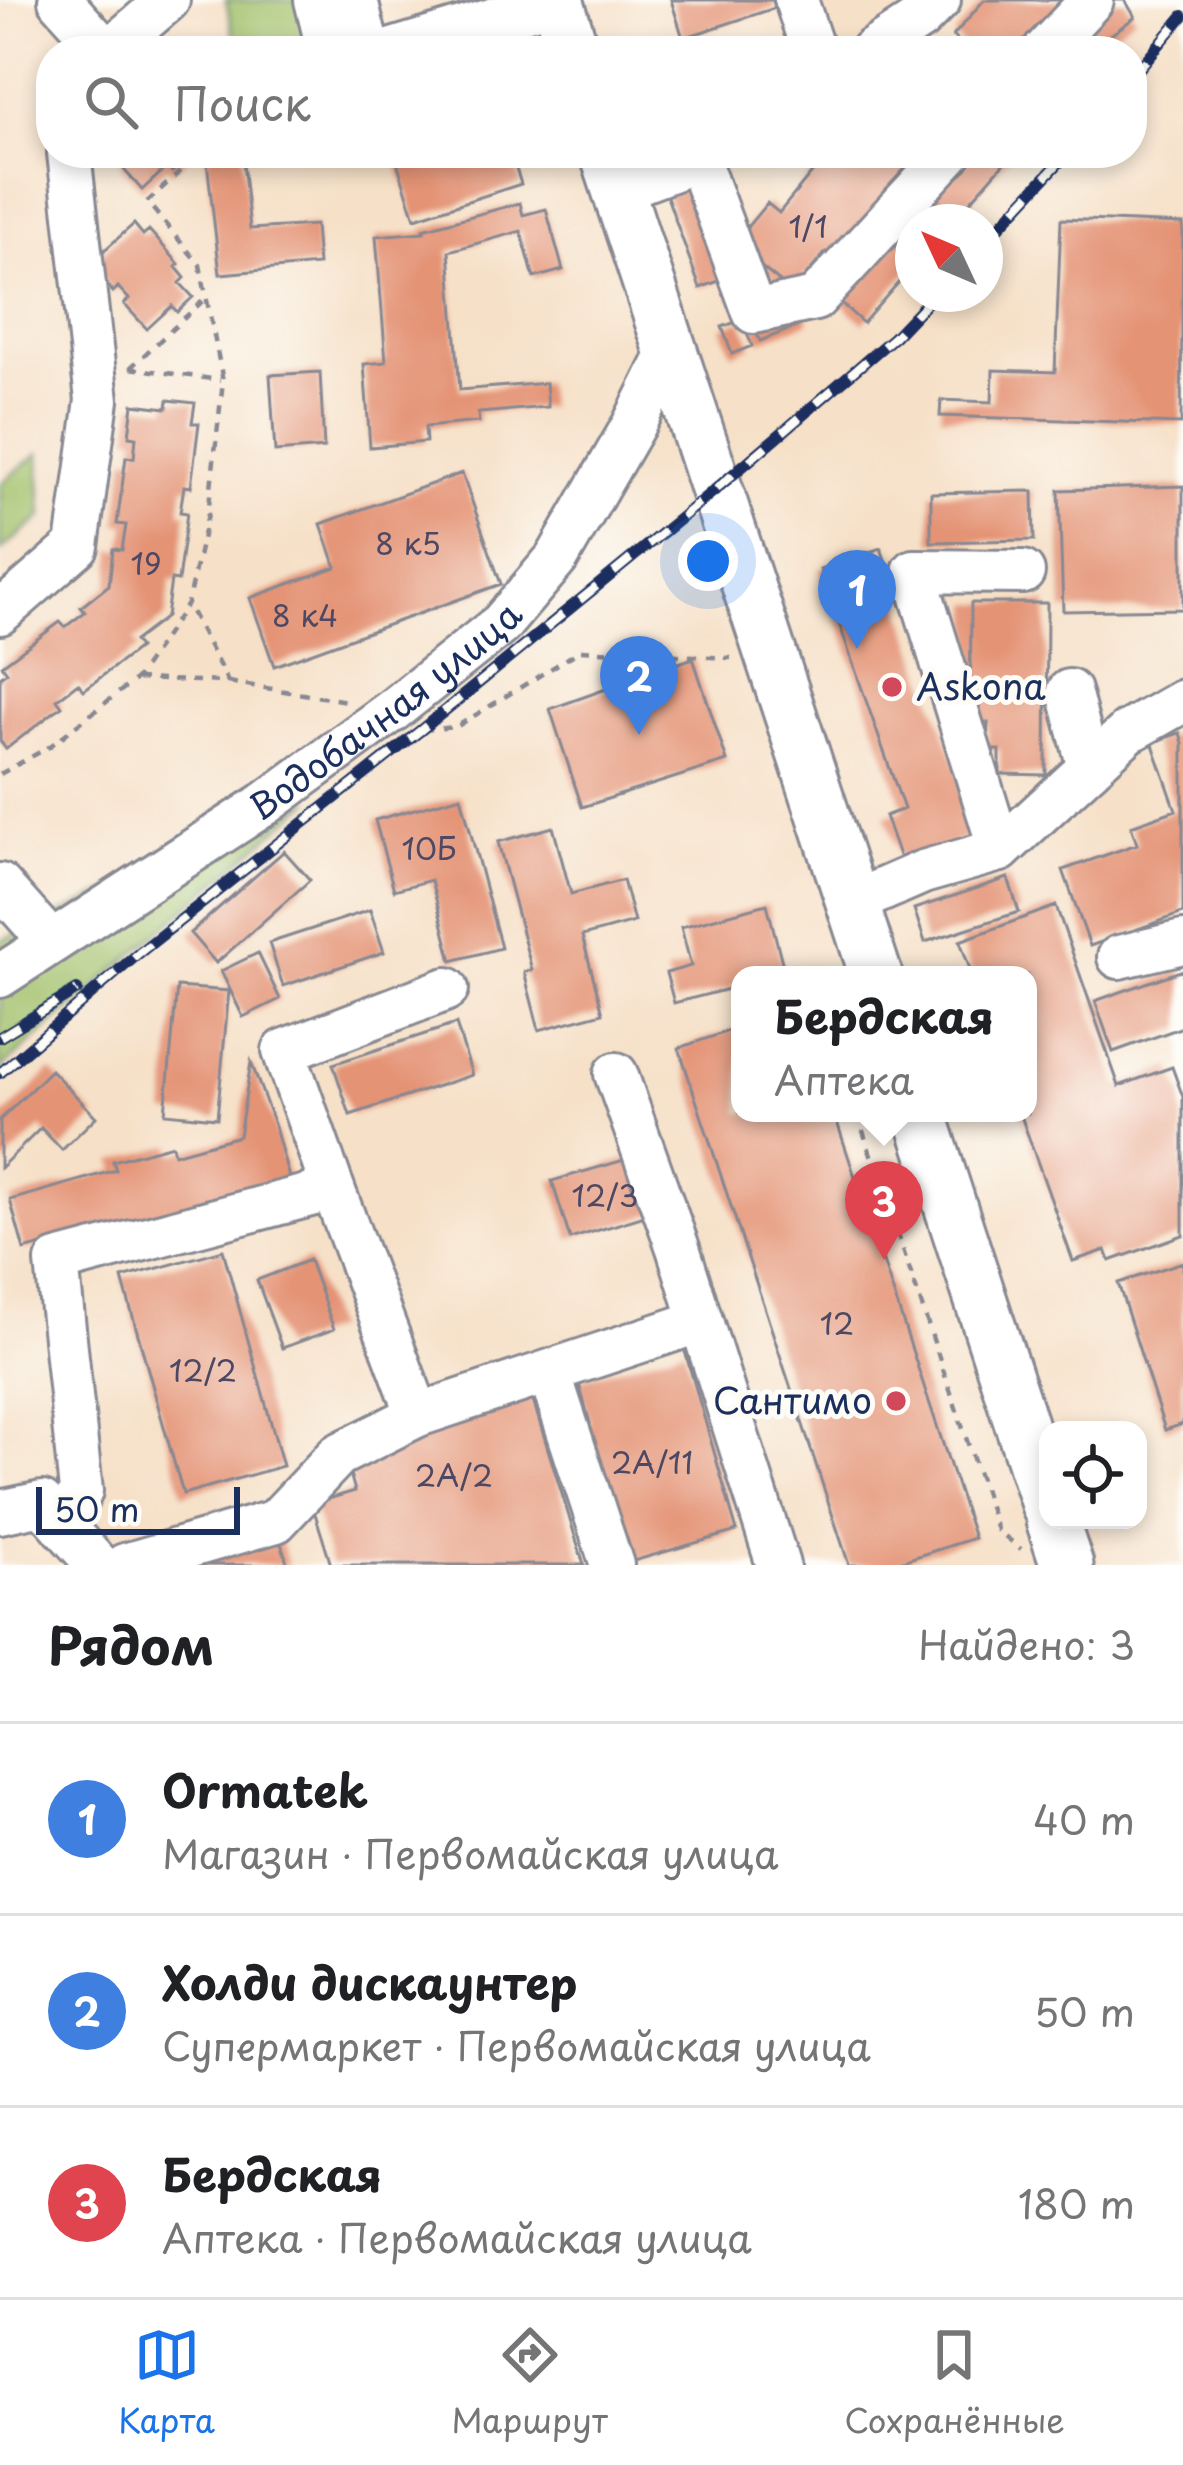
<!DOCTYPE html>
<html lang="ru">
<meta charset="utf-8">
<style>
:root{--surface:#fff;--page:#f6f6f6;--text:#202124;--muted:#757577;--line:#e0e0e0;--accent:#1a73e8}
body{margin:0;font-family:"Playpen Sans",sans-serif;background:var(--page);color:var(--text)}
.controls{position:absolute;right:36px;bottom:36px;display:grid;overflow:hidden;border-radius:24px;box-shadow:0 6px 18px #0003}
.controls button{width:108px;height:108px;display:grid;place-items:center;padding:0;border:0;border-bottom:3px solid var(--line);background:var(--surface);color:var(--text);font:60px sans-serif}
.compass{position:absolute;left:895px;top:204px;width:108px;height:108px;border-radius:50%;background:var(--surface);box-shadow:0 6px 18px #0003;rotate:314deg}
.scale{position:absolute;left:36px;bottom:30px;width:204px;box-sizing:border-box;padding-left:12px;border:6px solid #1b2f5e;border-top:0;font-size:33px;line-height:42px;white-space:nowrap;color:#1b2f5e;-webkit-text-stroke:9px #fdfcf7;paint-order:stroke}
.you{position:absolute;left:708px;top:561px;width:42px;height:42px;margin:-30px;border:9px solid #fff;border-radius:50%;background:#1a73e8;box-shadow:0 0 0 18px #1a73e833}
.badge{display:grid;place-items:center;width:78px;height:78px;border-radius:50%;background:var(--accent);color:#fff;font-size:39px;font-weight:700}
.pin{position:absolute;translate:-50% -99px;filter:drop-shadow(0 3px 6px #0008)}
.pin::after{content:'';position:absolute;top:63px;width:42px;height:36px;background:inherit;clip-path:polygon(0 0,100% 0,50% 100%)}
.popup{position:absolute;left:731px;top:966px;width:306px;height:156px;box-sizing:border-box;display:grid;place-content:center;border-radius:24px;background:var(--surface);filter:drop-shadow(0 3px 9px #0005);font-size:39px;white-space:nowrap;color:var(--muted)}
.popup b{font-size:45px;color:var(--text)}
.popup::after{content:'';position:absolute;left:50%;top:100%;margin-left:-24px;border:24px solid transparent;border-top-color:var(--surface)}
.list{margin:0;padding:0;list-style:none}
h2{display:flex;justify-content:space-between;align-items:center;height:156px;margin:0;padding:0 48px;font-size:51px}
h2 small{font-size:39px;font-weight:400;color:var(--muted)}
.list li{display:grid;grid-template-columns:78px 1fr auto;gap:36px;align-items:center;box-sizing:border-box;height:192px;padding:0 48px;border-top:3px solid var(--line)}
.list b{display:block;font-size:45px;white-space:nowrap}
.list p{margin:0;font-size:39px;white-space:nowrap;color:var(--muted)}
.list em{font-size:39px;font-style:normal;color:var(--muted)}
.icon{flex:none;width:66px;height:66px;fill:none;stroke:currentColor;stroke-width:2;stroke-linecap:round;stroke-linejoin:round}
.map{position:relative;flex:none;width:1183px;height:1565px;overflow:hidden}
.search{position:absolute;background:var(--surface);box-shadow:0 6px 18px #0003;left:36px;right:36px;top:36px;height:132px;display:flex;align-items:center;gap:30px;box-sizing:border-box;padding:0 42px;border-radius:48px;color:var(--muted);font-size:45px}
.sheet{height:732px;background:var(--surface)}
nav{display:flex;justify-content:space-around;align-items:center;box-sizing:border-box;height:168px;border-top:3px solid var(--line);background:var(--surface);font-size:33px;color:var(--muted)}
nav a{display:grid;justify-items:center;gap:6px}
nav .on{color:var(--accent)}
.map>svg:first-child{display:block}
.green{fill:#a0c069;stroke:#5e7864;stroke-width:3}
.building{fill:#e49374}
.lines{fill:none;stroke-linecap:round;stroke-linejoin:round}
.minor-casing{stroke:#888892;stroke-width:48}
.major-casing{stroke:#888892;stroke-width:57}
.path{stroke:#888892;stroke-width:4.5;stroke-dasharray:9 9;stroke-linecap:butt}
.minor{stroke:#fff;stroke-width:42}
.major{stroke:#fff;stroke-width:51}
.rail-casing{stroke:#1b2f5e;stroke-width:12}
.rail{stroke:#fdfcf7;stroke-width:8;stroke-dasharray:22;stroke-linecap:butt}
.poi-dot{fill:#d1495b;stroke:#fdfcf7;stroke-width:4.5}
.labels{text-anchor:middle;stroke-width:10;stroke-linejoin:round;paint-order:stroke}
.number-label{font-size:30px;fill:#4d4864}
.poi-label{font-size:36px;fill:#1b2f5e;stroke:#fdfcf7;text-anchor:start}
.street-label{font-size:36px;fill:#1b2f5e;stroke:#fdfcf7}
</style>
<div class="map">
<svg width="1183" height="1565" viewBox="0 0 1183 1565">
<rect width="100%" height="100%" fill="#fdfcf7"/>
<filter id="ink" filterUnits="userSpaceOnUse"><feTurbulence type="fractalNoise" baseFrequency=".00833" numOctaves="2"/><feDisplacementMap in="SourceGraphic" scale="24" xChannelSelector="R" yChannelSelector="G"/><feConvolveMatrix kernelMatrix="1 2 1 2 8 2 1 2 1" color-interpolation-filters="sRGB"/></filter>
<filter id="wash" filterUnits="userSpaceOnUse"><feTurbulence type="fractalNoise" baseFrequency=".004" numOctaves="4" result="noise"/><feDisplacementMap in="SourceGraphic" scale="48" xChannelSelector="R" yChannelSelector="G"/><feGaussianBlur stdDeviation="2.7" result="paint"/><feColorMatrix in="noise" values="0 0 0 0 0 0 0 0 0 0 0 0 0 0 0 0 0 1.4 0 .05"/><feComposite in="paint" operator="in"/></filter>
<g filter="url(#wash)">
<rect width="100%" height="100%" fill="#f6e0c7"/>
<!-- green -->
<path class="green" d="M226,0H305L318,47L297,51H237Z
M39,453L42,517L0,551V484Z
M311,800L0,1070V941Z"/>
<g id="blocks">
<!-- building -->
<path class="building" d="M671,0H773L775,8L683,38Z
M984,0H1068L1024,51H970L953,36Z
M1110,0H1125L1135,17L1089,51H1051Z
M118,153H183L188,158L172,172L167,167L142,190L119,164L124,160Z
M206,153H242L250,229L315,225L318,265L220,274Z
M394,153H511L521,184L415,218Z
M828,153H932L841,264L826,252L792,292L733,244L767,203L779,213Z
M959,153H1013L952,222H913V266L863,323L833,296Z
M699,183L732,276L700,288L666,194Z
M520,203L523,215L546,209L563,270L534,278L521,231L449,251L460,390L546,383L548,407L478,413L479,422L425,427L426,442L370,447L364,364L386,362L376,236L424,232L423,229Z
M1061,219L1183,224L1181,424L940,416L941,400L992,402L993,370L1055,372Z
M134,224L143,235L149,230L179,264L176,267L185,278L180,283L193,297L177,312L172,306L147,329L124,304L129,299L118,287L113,292L89,264Z
M804,308L809,322L760,341L754,327Z
M742,320L752,346L732,354L722,327Z
M320,372L324,448L275,452L270,375Z
M168,400L195,403L192,423H199L191,487L184,486L180,512L187,513L178,581L171,580L166,617L134,641L139,648L84,690L78,683L57,699L62,706L6,749L0,741V677L7,672L2,665L60,622L65,627L85,612L81,607L109,585L113,549L122,550L126,525L117,524L126,457L134,458L136,437L129,436L133,404L167,408Z
M462,473L501,584L274,666L250,598L336,567L321,524Z
M1183,486V609L1063,611L1059,490Z
M1033,491L1034,540L931,542V493Z
M881,548L980,834L901,861L885,816L904,809L820,569Z
M971,603H1047L1046,775L1000,774V750H987L988,723H970Z
M693,658L727,761L582,807L550,709Z
M1180,733L1183,743V913L1090,946L1063,870L1137,844L1131,826L1176,810L1152,742Z
M461,796L501,948L452,961L431,880L394,890L375,820Z
M553,827L571,894L623,880L634,922L582,936L603,1013L539,1030L524,972L532,970L498,842Z
M284,851L310,880L216,963L190,933Z
M1008,878L1019,912L925,942L914,909Z
M767,904L785,974L740,975V986L674,1003L666,973L691,966L681,927Z
M1056,906L1119,1086L1172,1067L1183,1097V1235L1110,1261L1106,1250L1073,1261L1020,1113H1028V975H972L960,941Z
M370,910L384,952L283,986L269,943Z
M258,953L280,999L243,1017L221,971Z
M1183,970V1027L1113,1052L1095,1001Z
M177,987L229,991L217,1118L165,1113Z
M456,1024L472,1075L350,1115L333,1064Z
M740,1027V1113H834L974,1538L890,1565H849L679,1048Z
M251,1062L275,1127L289,1178L24,1250L10,1200L116,1170L113,1161L172,1145L174,1154L239,1136Z
M51,1070L96,1117L62,1150L41,1128L0,1168V1120Z
M641,1155L658,1212L570,1239L552,1181Z
M223,1250L283,1466L183,1494L122,1278Z
M309,1260L334,1329L282,1348L257,1280Z
M1183,1262V1424L1165,1430L1118,1283Z
M684,1348L737,1531L630,1562L577,1427L590,1423L578,1380Z
M529,1388L584,1565H331L312,1504L355,1491L347,1463L396,1429Z
M279,1537L288,1565H205L203,1561Z"/>
</g>
</g>
<g filter="url(#ink)">
<use href="#blocks" fill-opacity="0" stroke="#888892" stroke-width="3"/>
<g class="lines">
<!-- minor casing -->
<g class="minor-casing">
<g id="minor">
<path d="M60,0L106,51"/>
<path d="M316,0L327,45L365,37L356,0"/>
<path d="M796,0L813,51"/>
<path d="M109,51L168,0"/>
<path d="M389,51L557,0"/>
<path d="M871,51L920,19L939,0"/>
<path d="M1044,51L1092,0"/>
<path d="M618,190L698,160L754,312L815,299L950,153"/>
<path d="M0,613L77,546L97,400L69,153"/>
<path d="M1069,691L1089,768"/>
<path d="M1000,850L914,571L1023,572"/>
<path d="M0,885L51,942"/>
<path d="M852,903L923,872L1000,850L1128,732L1183,701"/>
<path d="M1119,957L1183,942"/>
<path id="s1" d="M0,976L265,804L393,710L501,624L557,558L633,426L671,350"/>
<path d="M616,1074L678,1248L778,1565"/>
<path d="M333,1189L284,1051L447,989"/>
<path d="M549,1372L612,1565"/>
<path d="M0,1512L42,1503L98,1565"/>
<path d="M64,1528L81,1491L57,1262L333,1189L418,1415L701,1321"/>
<path d="M125,1565L276,1521L338,1455L418,1415"/>
</g>
</g>
<!-- major casing -->
<g class="major-casing">
<path id="major" d="M557,0L573,51
M606,153L876,975
M920,1113L1048,1507
M1052,1520L1067,1565"/>
</g>
<!-- path -->
<path class="path" d="M130,368L206,298
M130,368L220,380
M136,679L228,682L187,604
M228,682L347,701
M423,730L456,727L581,650L731,658
M0,774L49,747L136,679L187,604L208,514L223,381L200,265L147,202L195,158V153
M857,1113L997,1530L1021,1549"/>
<!-- minor -->
<use href="#minor" class="minor"/>
<!-- major -->
<use href="#major" class="major"/>
<!-- rail casing -->
<g class="rail-casing">
<path id="rail" d="M1132,77L1183,16
M985,242L1068,153
M0,1037L77,990
M0,1073L139,953L421,730L716,489L894,337L935,294"/>
</g>
<!-- rail -->
<use href="#rail" class="rail"/>
</g>
</g>
<!-- markers -->
<g class="poi-dot">
<circle cx="892" cy="687" r="12"/>
<circle cx="896" cy="1401" r="12"/>
</g>
<g class="labels">
<!-- number labels -->
<g class="number-label">
<text x="808" y="238">1/1</text>
<text x="408" y="555">8 к5</text>
<text x="146" y="575">19</text>
<text x="305" y="627">8 к4</text>
<text x="429" y="860">10Б</text>
<text x="605" y="1207">12/3</text>
<text x="837" y="1335">12</text>
<text x="203" y="1382">12/2</text>
<text x="652" y="1474">2А/11</text>
<text x="454" y="1487">2А/2</text>
</g>
<!-- poi labels -->
<g class="poi-label">
<text x="916" y="700">Askona</text>
<text x="872" y="1414" text-anchor="end">Сантимо</text>
</g>
<!-- street labels -->
<g class="street-label">
<text dy="13" stroke="none"><textPath href="#s1" startOffset="468">Водобачная улица</textPath></text>
</g>
</g>
</svg>
<div class="controls">
<button><svg class="icon" aria-label="locate" viewBox="0 0 24 24"><circle cx="12" cy="12" r="6"/><path d="M12 2v4M12 18v4M2 12h4M18 12h4"/></svg></button>
</div>
<svg class="compass" viewBox="-18 -18 36 36"><path d="M0-13l5 13h-10z" fill="#e53935"/><path d="M0 13l5-13h-10z" fill="#757577"/></svg>
<div class="scale">50 m</div>
<div class="you"></div>
<div class="pin badge" style="left:857px;top:649px;background:#3f7fe0">1</div>
<div class="pin badge" style="left:639px;top:735px;background:#3f7fe0">2</div>
<div class="pin badge" style="left:884px;top:1260px;background:#e0444e">3</div>
<div class="popup"><b>Бердская</b>Аптека</div>
<div class="search"><svg class="icon" aria-label="search" viewBox="0 0 24 24"><circle cx="10" cy="10" r="6"/><path d="M15 15l6 6"/></svg>Поиск</div>
</div>
<section class="sheet">
<h2>Рядом<small>Найдено: 3</small></h2>
<ul class="list">
<li><span class="badge" style="background:#3f7fe0">1</span><div><b>Ormatek</b><p>Магазин · Первомайская улица</p></div><em>40 m</em></li>
<li><span class="badge" style="background:#3f7fe0">2</span><div><b>Холди дискаунтер</b><p>Супермаркет · Первомайская улица</p></div><em>50 m</em></li>
<li><span class="badge" style="background:#e0444e">3</span><div><b>Бердская</b><p>Аптека · Первомайская улица</p></div><em>180 m</em></li>
</ul>
</section>
<nav>
<a class="on"><svg class="icon" aria-label="map" viewBox="0 0 24 24"><path d="M3 6l6-2 6 2 6-2v14l-6 2-6-2-6 2zM9 4v14M15 6v14"/></svg>Карта</a>
<a><svg class="icon" aria-label="directions" viewBox="0 0 24 24"><path d="M12 3l9 9-9 9-9-9zM9 14v-3h6M13 9l2 2-2 2"/></svg>Маршрут</a>
<a><svg class="icon" aria-label="saved" viewBox="0 0 24 24"><path d="M7 4h10v16l-5-4-5 4z"/></svg>Сохранённые</a>
</nav>
